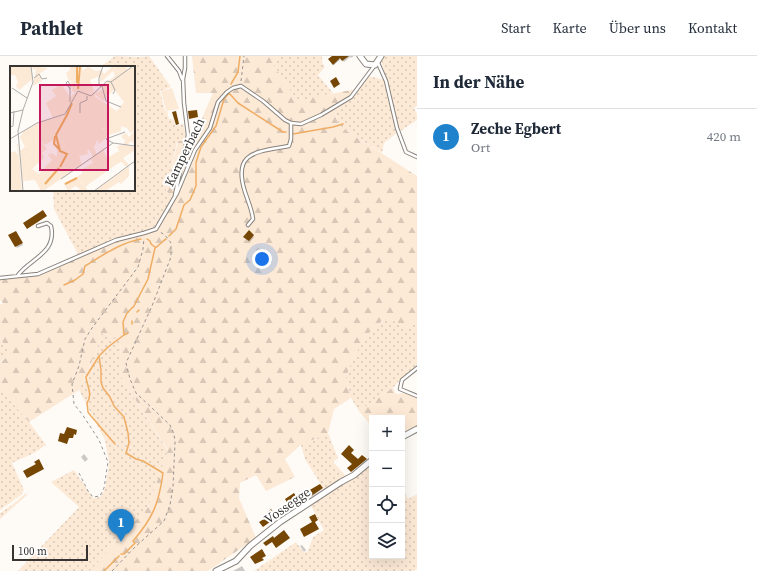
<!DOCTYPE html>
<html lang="de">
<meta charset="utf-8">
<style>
:root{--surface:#fff;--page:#f6f6f7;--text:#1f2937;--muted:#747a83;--line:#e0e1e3;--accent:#1e82cd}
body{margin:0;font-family:"Source Serif 4",serif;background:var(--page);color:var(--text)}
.controls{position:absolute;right:12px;bottom:12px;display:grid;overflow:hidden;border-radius:0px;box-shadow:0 4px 16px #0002}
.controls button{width:36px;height:36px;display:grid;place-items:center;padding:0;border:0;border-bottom:1px solid var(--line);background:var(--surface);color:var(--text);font:20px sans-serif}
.scale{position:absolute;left:12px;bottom:10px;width:76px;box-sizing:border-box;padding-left:4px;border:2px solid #373432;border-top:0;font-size:11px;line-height:14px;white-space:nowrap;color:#373432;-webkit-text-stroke:3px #fff;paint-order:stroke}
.you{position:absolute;left:262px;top:203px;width:14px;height:14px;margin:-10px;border:3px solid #fff;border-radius:50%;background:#1a73e8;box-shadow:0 0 0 6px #1a73e833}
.badge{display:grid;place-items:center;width:26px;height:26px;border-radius:50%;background:var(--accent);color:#fff;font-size:13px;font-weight:700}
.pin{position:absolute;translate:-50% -33px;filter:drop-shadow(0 1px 2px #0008)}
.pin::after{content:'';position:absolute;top:21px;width:14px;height:12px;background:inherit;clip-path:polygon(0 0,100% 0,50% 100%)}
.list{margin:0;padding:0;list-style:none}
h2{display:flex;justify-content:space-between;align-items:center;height:52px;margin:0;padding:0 16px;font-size:17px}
h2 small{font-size:13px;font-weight:400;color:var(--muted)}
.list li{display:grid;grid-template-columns:26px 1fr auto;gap:12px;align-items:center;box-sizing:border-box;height:56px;padding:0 16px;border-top:1px solid var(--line)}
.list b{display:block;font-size:15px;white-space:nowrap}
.list p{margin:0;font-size:13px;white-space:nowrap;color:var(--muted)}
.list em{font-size:13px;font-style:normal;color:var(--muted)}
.icon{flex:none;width:22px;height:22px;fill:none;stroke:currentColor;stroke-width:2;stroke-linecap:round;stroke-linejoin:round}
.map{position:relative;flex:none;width:417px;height:515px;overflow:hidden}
header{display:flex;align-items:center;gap:24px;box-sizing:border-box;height:56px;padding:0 20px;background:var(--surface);border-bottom:1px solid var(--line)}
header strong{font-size:19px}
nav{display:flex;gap:22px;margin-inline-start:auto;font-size:14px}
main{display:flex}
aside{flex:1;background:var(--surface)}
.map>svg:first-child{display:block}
.grass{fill:url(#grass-dots)}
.forest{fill:url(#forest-firs)}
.green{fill:#fce9d6}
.shadow{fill:#0003}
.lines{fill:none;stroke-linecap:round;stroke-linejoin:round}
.stream{stroke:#efad64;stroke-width:1.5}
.building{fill:#754604}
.service-casing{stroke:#89837d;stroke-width:4.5}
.minor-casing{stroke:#89837d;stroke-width:7}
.path{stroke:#969390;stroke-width:1;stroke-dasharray:3 3;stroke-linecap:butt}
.service{stroke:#fff;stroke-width:2.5}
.minor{stroke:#fff;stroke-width:5}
.labels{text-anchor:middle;stroke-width:4;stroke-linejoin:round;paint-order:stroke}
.street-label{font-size:13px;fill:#373432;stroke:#fff}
.inset-river{fill:none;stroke:#efad64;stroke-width:2}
.inset-road{fill:none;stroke:#aeaba8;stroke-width:1}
.view{fill:#c2185b;fill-opacity:0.15;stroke:#c2185b;stroke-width:2}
.inset-edge{fill:none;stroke:#373432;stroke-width:2}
</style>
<header>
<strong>Pathlet</strong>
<nav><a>Start</a><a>Karte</a><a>Über uns</a><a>Kontakt</a></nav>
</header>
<main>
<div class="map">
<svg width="417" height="515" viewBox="0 0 417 515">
<defs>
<pattern id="grass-dots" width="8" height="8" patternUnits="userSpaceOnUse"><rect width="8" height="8" fill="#fce9d6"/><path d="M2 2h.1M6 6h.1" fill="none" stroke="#d9c8b8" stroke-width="1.8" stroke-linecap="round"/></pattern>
<pattern id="forest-firs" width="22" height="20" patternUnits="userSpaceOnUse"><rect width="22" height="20" fill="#fce9d6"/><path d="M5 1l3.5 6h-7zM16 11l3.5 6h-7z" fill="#d9c8b8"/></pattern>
</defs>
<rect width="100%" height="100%" fill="#fefbf7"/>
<!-- grass -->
<path class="grass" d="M115,0L139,1L149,0L171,31L160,35L165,55H167L169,63H173L176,70L183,68L187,85L177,86L166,135L173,141L156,170L139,177L114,182L79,200L54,153L53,134H134V11H100Z
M275,0H322V6L325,11L318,19L333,37L298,46L274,10Z
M382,0H417V50L414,52L417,58V64L399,76L387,25L381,4Z
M368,20L386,24L397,77L384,87L382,97L339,70L334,53L351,44Z
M386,261L406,271L417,266V310L397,327L393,332L359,355L351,342L346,321L353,301L369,277Z
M101,277L120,284L122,323L168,395L148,451L90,515H18L79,451L51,426L74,414L93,442L100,441L103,437L105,432L108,416L109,406L105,384L79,334L96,296Z
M0,282L10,298L0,306Z
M0,333L29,366L46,389L34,397L12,407L24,434L21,439L0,454Z
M328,377L338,402L333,406L347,421L325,435L305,403L301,389Z
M372,406V500H402V431L408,443L417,438V513L414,515H254L296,486L304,497L308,495L313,481L324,474L310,448Z
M26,437L27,439L0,463V457L12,449Z"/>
<!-- forest -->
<path class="forest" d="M192,0H275L274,10L298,46L319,40L357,33L350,41L333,51L339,70L417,120V266L406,271L386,261L369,277L353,301L346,321L351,342L334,353L328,377L301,389L285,403L295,421L266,435L256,419L240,427L239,442L256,482L208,515H90L148,451L168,394L122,323L120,284L101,277L96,296L79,334L29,366L0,333V307L10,298L0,282V249L3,247L0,244V223L38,219L79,202L115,185L145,178L157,173L174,142L166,135L178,85H192L213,37H196Z
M393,332L395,337L397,338L405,337L417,342V371L402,380V362H372V371L359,355Z"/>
<!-- green -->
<path class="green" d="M172,32L179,53L166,55L161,35Z"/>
<!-- shadow -->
<path class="shadow" d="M339,0H354L351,2L350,1L344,6L341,3L334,9L332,7Z
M16,176L23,189L17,192L10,180Z
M253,180L254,181L250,186L245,182Z
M84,398L88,403L85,406L81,401Z
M320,429L322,433L310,442L308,440L298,447L297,446L291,450L286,443L300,440Z
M302,489L306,494L304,496L300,490Z
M242,510L245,515H233Z"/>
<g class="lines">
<!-- stream -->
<path class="stream" d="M231,28L238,16L240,0
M293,78L333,71L343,68
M169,180L176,173L184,149L190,144L196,130V107L198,100L201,91L216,70L224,43L229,37L238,47L283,76H286
M147,183L150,185L151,188L155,191
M64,229L75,224L83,218L85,210C103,199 120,187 141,183
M137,256L139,254
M132,268V265
M124,279L128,277
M99,300L86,321C87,330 93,338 87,347L88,356L91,360L115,388
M121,498H124L135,487L133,485C153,462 159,447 163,417L143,405L136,403L126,397L129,387L128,377L124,361L114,350L110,341L103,332L101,326V314L99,300L108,291L124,279L123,266L127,257L134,250L148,223L155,192C160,189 161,186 166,183
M104,515L119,500"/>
</g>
<!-- building -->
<path class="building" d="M332,0H349L342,5L340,2L333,9L328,3Z
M336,21L340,28L334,32L330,25Z
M197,54L198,61L189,63L188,55Z
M176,55L179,68L176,69L172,56Z
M43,154L47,160L27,173L23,167Z
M249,174L254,179L249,185L243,181Z
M16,175L23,187L15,191L8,179Z
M67,371L77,374L76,379L74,378L73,382H69L67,388L58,385L60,377L64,378Z
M349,389L354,394L351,397L358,403L362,399L367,403L351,416L347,412L352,408L341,398Z
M39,403L44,413L27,422L23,415L36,408L34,406Z
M320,428L323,432L308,442L307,440L296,447L295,446L289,450L285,443L294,437L296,440L300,438L301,439Z
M271,453L277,461L263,471L259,466L264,463L262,461Z
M315,458L318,464L315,466L319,473L304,481L300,473L312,466L309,461Z
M284,474L290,482L276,492L272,486L266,490L263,487L273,480L274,482Z
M262,493L266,500L262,502L264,504L255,508L250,501Z"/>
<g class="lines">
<!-- service casing -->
<g class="service-casing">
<path id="service" d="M167,0L179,15L182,23
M378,7L386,25L397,72L406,96L417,101
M175,139L188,79L184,47L183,23L185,12V0
M248,169L253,163C252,154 248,145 245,136C232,95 257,96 289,90L291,83V67
M18,219C31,202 57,197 51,170L47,167L38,170
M0,222L38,218L116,184L144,177L156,173L177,137L195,94L210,72L218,46L227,36L233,32L241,30L263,45L285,64L291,67L301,68L321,59L351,41L375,9
M417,312L402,324L400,333L417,340"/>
</g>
<!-- minor casing -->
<g class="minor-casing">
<path id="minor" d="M360,0L366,8L375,9L381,0
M402,381L417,373
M216,515L236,505L250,490L280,466L341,426L354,419L372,404"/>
</g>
<!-- path -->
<path class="path" d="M241,25L244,0
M79,417L88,435L93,441L100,440L104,432L108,406L99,384L82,358L74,348L72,328L79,310L85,283L92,272L138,211L143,193L144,182
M112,515L135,491L164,465L170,449L173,431L175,386L174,378L170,369L136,337L130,323L126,307L152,250L171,201V187L165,179L160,176"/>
<!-- service -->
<use href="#service" class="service"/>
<!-- minor -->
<use href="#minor" class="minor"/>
</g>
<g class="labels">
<!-- street labels -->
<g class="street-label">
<text transform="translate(184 96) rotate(-64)" y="5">Kamperbach</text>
<text transform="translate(287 449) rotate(-35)" y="5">Vossegge</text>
</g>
</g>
<!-- overview -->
<g transform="translate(10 10)">
<rect width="125" height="125" fill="#fefbf7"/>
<path d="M0,0H20L22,6V17L21,14L9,24L6,20L8,16L5,9H0ZM22,0L38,2L29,8L32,15L23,20L26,3L23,4ZM60,0H69L68,14L59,15L56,7L60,4ZM103,0L114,13L93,35L85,28L93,23L92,20L105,10L103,5L91,16L89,10L80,14L84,25L79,27L75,21L72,5L78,1L86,5L91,4L94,8ZM51,18L60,31L58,43L55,47L43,52L36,37L46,30L42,24ZM27,57L31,68L15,81L10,71L14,65ZM104,58L111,60V65L99,69L89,78L87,72L90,65ZM125,64V78L121,75L117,79L125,81V84L113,92L119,99L116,101L112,96L107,98L79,118L71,104L83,97L81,93L83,91L79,83L84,81L87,89L93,84L97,92L109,85L107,80L113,79L115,75L111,70L116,67L119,71ZM46,65L49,66L50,72L57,84L54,93L34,122L38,125H31L25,114L14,115L18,97L14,91L29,82L25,76L29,73L37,83L32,86L34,92L22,103L29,108L42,94L38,89L42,87L47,91V82L43,74ZM119,100V110L111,118L109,116L95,125H85ZM68,112L74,120L69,122L65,120L58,125L54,118Z" fill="#fce9d6"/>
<path d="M69,0H72L75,21L79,27L88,25L85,28V31L107,45L114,36L103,22L113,13L104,0H115L118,4L125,0V64L120,67L117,62L104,58L98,63L93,62L84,81L77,85L78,88L69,90L72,99L36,123L33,122L35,114L54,93L57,84L50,72L49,66L46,65L43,74L35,79L29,73L25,76L29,82L14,91L18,97L13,118L10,85L31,68L27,57L54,49L58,43L59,33L65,26L62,25L61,15L68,14ZM7,78H8L12,125H1L0,87L5,85L8,89ZM73,107L79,118L76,120L77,125H70L69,122L74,119L68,112L63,113Z" fill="#fce9d6"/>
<path class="inset-river" d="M67,17V0M68,23L70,0M57,49L62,37M45,70L44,78L49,83M50,101L57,88L50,85L46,69L57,49M35,118L49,102M55,118L67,112"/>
<path class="inset-road" d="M24,12L29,8L32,13L37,12M101,16L105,24L103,28M92,20L96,35L111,41M91,21L89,19V12L93,0M2,22L17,32M60,23L56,17L58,15L60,19V36M0,47L13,44M70,47V37L77,34V30M0,61L3,60L4,45M0,73L27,57L55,48L68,25L81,30L97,15L101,16L123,0M103,77L96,73L115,66M51,113L103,77L125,80M13,125L8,65L13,44L23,16L21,0M84,125L125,95"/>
<path class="view" d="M30,19H98V104H30Z"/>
<rect width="125" height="125" class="inset-edge"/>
</g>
</svg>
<div class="controls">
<button>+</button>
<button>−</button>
<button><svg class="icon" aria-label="locate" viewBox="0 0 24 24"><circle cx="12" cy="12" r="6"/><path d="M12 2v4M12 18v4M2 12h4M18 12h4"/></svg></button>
<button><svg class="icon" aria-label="layers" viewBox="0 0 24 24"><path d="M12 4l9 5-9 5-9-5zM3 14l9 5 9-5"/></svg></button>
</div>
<div class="scale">100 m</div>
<div class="you"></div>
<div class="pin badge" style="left:121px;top:486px">1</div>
</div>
<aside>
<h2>In der Nähe<small></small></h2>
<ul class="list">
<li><span class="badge">1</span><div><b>Zeche Egbert</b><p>Ort</p></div><em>420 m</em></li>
</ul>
</aside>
</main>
